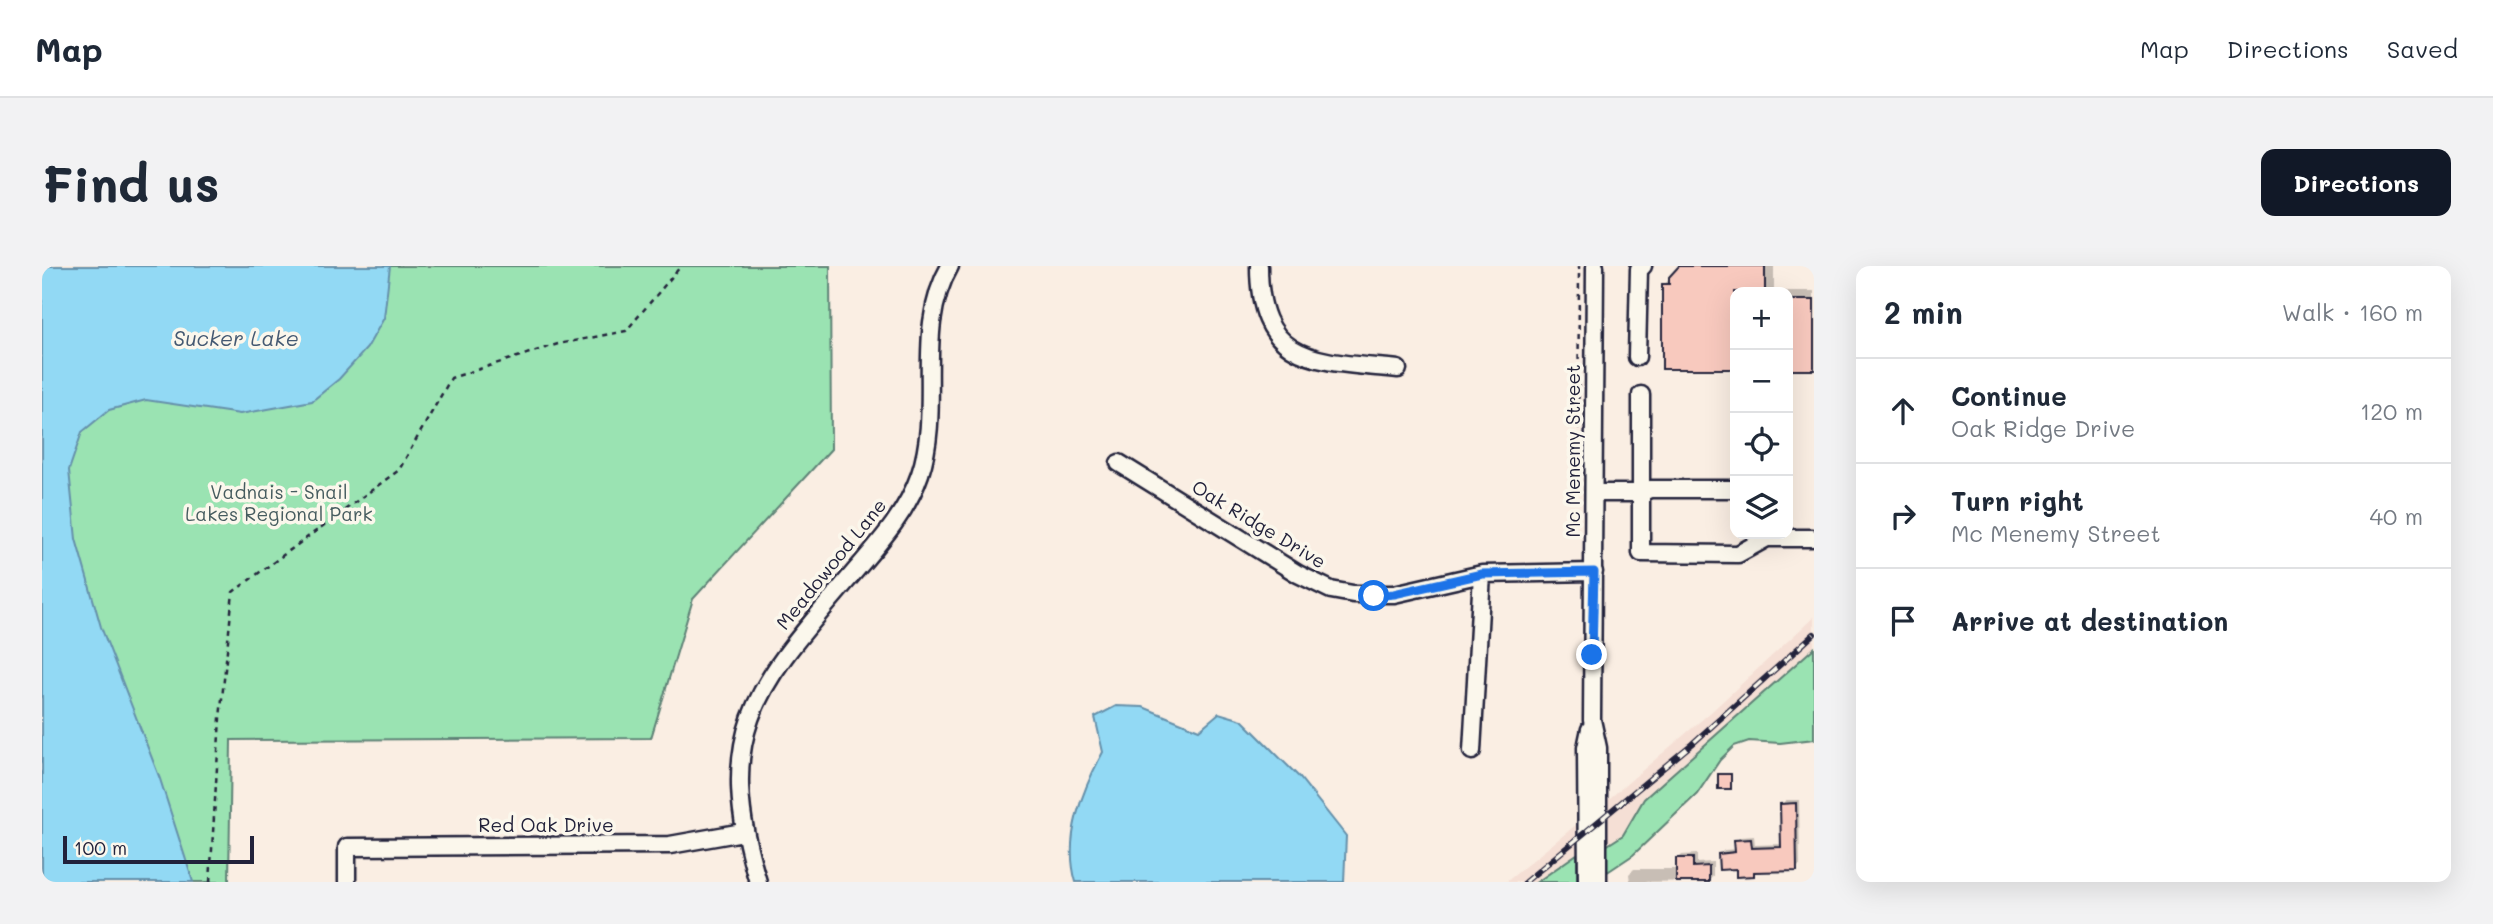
<!DOCTYPE html>
<meta charset="utf-8">
<style>
:root{--surface:#fff;--page:#f2f2f3;--text:#1f2937;--muted:#747a83;--line:#e0e1e3;--accent:#111827}
body{margin:0;font-family:Mali,sans-serif;background:var(--page);color:var(--text)}
.controls{position:absolute;right:21px;top:21px;display:grid;overflow:hidden;border-radius:14px;box-shadow:0 7px 28px #0002}
.controls button{width:63px;height:63px;display:grid;place-items:center;padding:0;border:0;border-bottom:2px solid var(--line);background:var(--surface);color:var(--text);font:35px sans-serif}
.scale{position:absolute;left:21px;bottom:18px;width:191px;box-sizing:border-box;padding-left:7px;border:4px solid #22223b;border-top:0;font-size:19px;line-height:24px;white-space:nowrap;color:#22223b;-webkit-text-stroke:5px #fbf7ec;paint-order:stroke}
.stop{position:absolute;width:21px;height:21px;margin:-16px;border:5px solid #1a73e8;border-radius:50%;background:#fff}
.stop.end{background:#1a73e8;border-color:#fff;box-shadow:0 2px 7px #0008}
.list{margin:0;padding:0;list-style:none}
h2{display:flex;justify-content:space-between;align-items:center;height:91px;margin:0;padding:0 28px;font-size:30px}
h2 small{font-size:23px;font-weight:400;color:var(--muted)}
.list li{display:grid;grid-template-columns:46px 1fr auto;gap:21px;align-items:center;box-sizing:border-box;height:105px;padding:0 28px;border-top:2px solid var(--line)}
.list b{display:block;font-size:26px;white-space:nowrap}
.list p{margin:0;font-size:23px;white-space:nowrap;color:var(--muted)}
.list em{font-size:23px;font-style:normal;color:var(--muted)}
.icon{flex:none;width:38px;height:38px;fill:none;stroke:currentColor;stroke-width:2;stroke-linecap:round;stroke-linejoin:round}
.map{position:relative;flex:none;width:1772px;height:616px;overflow:hidden;border-radius:14px}
header{display:flex;align-items:center;gap:42px;box-sizing:border-box;height:98px;padding:0 35px;background:var(--surface);border-bottom:2px solid var(--line)}
header strong{font-size:33px}
nav{display:flex;gap:38px;margin-inline-start:auto;font-size:24px}
.intro{display:flex;align-items:center;justify-content:space-between;box-sizing:border-box;height:168px;padding:0 42px}
h1{margin:0;font-size:49px}
.button{padding:18px 32px;border-radius:14px;background:var(--accent);color:#fff;font-size:24px;font-weight:700}
main{display:flex;gap:42px;padding:0 42px}
aside{flex:1;background:var(--surface);border-radius:14px;box-shadow:0 7px 28px #0002}
.map>svg:first-child{display:block}
.built{fill:#f5dfd5}
.green{fill:#9ae3b2;stroke:#5e8276;stroke-width:2}
.water{fill:#92d9f4;stroke:#6590aa;stroke-width:2}
.shadow{fill:#0003}
.building{fill:#f8c9be;stroke:#22223b;stroke-width:2}
.lines{fill:none;stroke-linecap:round;stroke-linejoin:round}
.minor-casing{stroke:#22223b;stroke-width:21}
.path{stroke:#22223b;stroke-width:2.5;stroke-dasharray:5 5;stroke-linecap:butt}
.minor{stroke:#fbf7ec;stroke-width:16}
.rail-casing{stroke:#22223b;stroke-width:6}
.rail{stroke:#fbf7ec;stroke-width:3.5;stroke-dasharray:10;stroke-linecap:butt}
.route{stroke:#1a73e8;stroke-width:9}
.labels{text-anchor:middle;stroke-width:7;stroke-linejoin:round;paint-order:stroke}
.street-label{font-size:19px;fill:#22223b;stroke:#fbf7ec}
.park-label{font-size:19px;fill:#465c5f;stroke:#fbf7ec}
.water-label{font-size:21px;font-style:italic;fill:#445972;stroke:#fbf7ec}
</style>
<header>
<strong>Map</strong>
<nav><a>Map</a><a>Directions</a><a>Saved</a></nav>
</header>
<div class="intro"><h1>Find us</h1><a class="button">Directions</a></div>
<main>
<div class="map">
<svg width="1772" height="616" viewBox="0 0 1772 616">
<rect width="100%" height="100%" fill="#faeee3"/>
<filter id="ink" filterUnits="userSpaceOnUse"><feTurbulence type="fractalNoise" baseFrequency=".0143" numOctaves="2"/><feDisplacementMap in="SourceGraphic" scale="14" xChannelSelector="R" yChannelSelector="G"/><feConvolveMatrix kernelMatrix="1 2 1 2 8 2 1 2 1" color-interpolation-filters="sRGB"/></filter>
<g filter="url(#ink)">
<!-- built -->
<path class="built" d="M1772,351V383L1603,561L1561,593V538L1669,446Z
M1540,554V585L1502,616H1464Z"/>
<!-- green -->
<path class="green" d="M0,0H788L789,183L651,333L609,472L189,474L187,616H0Z
M1772,382V473L1738,477L1707,475L1692,480L1678,494L1655,528L1591,589L1561,609V582L1581,569L1602,533Z
M1535,588V616H1495Z"/>
<!-- water -->
<path class="water" d="M0,0H348L342,52L325,82L297,113L270,135L198,148L104,134L67,144L40,166L27,204L34,273L59,361L118,513L151,616H0Z
M1074,440L1101,441L1157,464L1177,447L1200,454L1258,512L1304,570L1302,616H1034C1021,572 1040,525 1061,486L1053,451Z"/>
<!-- shadow -->
<path class="shadow" d="M1639,0H1732V25H1772V102H1746V26H1693V101H1622V19Z
M1744,534H1757L1758,599L1754,603L1715,604L1711,608L1678,588L1682,584L1695,583L1694,575L1698,571L1712,570L1713,579L1741,578L1740,538Z
M1655,588V597L1671,596V610L1667,615L1588,616L1587,608L1592,603H1636V593L1640,589Z"/>
<!-- building -->
<path class="building" d="M1637,0H1723V26H1693V103H1620V18H1627V11Z
M1746,34H1772V104H1746Z
M1676,508H1689V523H1676Z
M1754,537L1755,605L1712,606V610L1694,611V603L1677,604L1676,588L1693,586L1692,574L1709,573L1710,582L1739,581L1738,538Z
M1634,592H1651V601L1667,600V616H1634Z"/>
<g class="lines">
<!-- minor casing -->
<g class="minor-casing">
<path id="minor" d="M1217,0C1217,100 1276,95 1356,103
M1553,0L1550,454L1556,482V616
M1595,91L1597,3L1601,0
M1599,129V227L1608,223H1689
M1077,197L1256,308L1289,324L1311,328H1352L1440,308L1552,306
M1552,227H1599V287L1696,288L1725,272H1770
M1430,485L1440,308
M305,616V581L628,579L701,566
M716,616C669,461 718,417 814,304C839,275 865,246 878,208C901,140 871,64 908,0
M1545,616L1544,482L1548,463"/>
</g>
<!-- path -->
<path class="path" d="M1536,213L1537,0
M168,616L178,452L191,326L357,204L409,112L516,78L584,65L639,0"/>
<!-- minor -->
<use href="#minor" class="minor"/>
<!-- rail casing -->
<g class="rail-casing">
<path id="rail" d="M1483,616L1650,478L1772,368"/>
</g>
<!-- rail -->
<use href="#rail" class="rail"/>
</g>
</g>
<g class="lines" filter="url(#ink)">
<!-- route -->
<path class="route" d="M1332,330L1352,328L1440,308L1552,306L1550,389"/>
</g>
<g class="labels">
<!-- street labels -->
<g class="street-label">
<text transform="translate(1531 185) rotate(-90)" y="7">Mc Menemy Street</text>
<text transform="translate(1217 258) rotate(31)" y="7">Oak Ridge Drive</text>
<text transform="translate(789 298) rotate(-51)" y="7">Meadowood Lane</text>
<text x="504" y="566">Red Oak Drive</text>
</g>
<!-- park labels -->
<g class="park-label">
<text x="237" y="233">Vadnais - Snail<tspan x="237" dy="22">Lakes Regional Park</tspan></text>
</g>
<!-- water labels -->
<g class="water-label">
<text x="194" y="80">Sucker Lake</text>
</g>
</g>
</svg>
<div class="controls">
<button>+</button>
<button>−</button>
<button><svg class="icon" aria-label="locate" viewBox="0 0 24 24"><circle cx="12" cy="12" r="6"/><path d="M12 2v4M12 18v4M2 12h4M18 12h4"/></svg></button>
<button><svg class="icon" aria-label="layers" viewBox="0 0 24 24"><path d="M12 4l9 5-9 5-9-5zM3 14l9 5 9-5"/></svg></button>
</div>
<div class="scale">100 m</div>
<div class="stop" style="left:1332px;top:330px"></div>
<div class="stop end" style="left:1550px;top:389px"></div>
</div>
<aside>
<h2>2 min<small>Walk · 160 m</small></h2>
<ul class="list">
<li><svg class="icon" aria-label="ahead" viewBox="0 0 24 24"><path d="M12 20V5M6 11l6-6 6 6"/></svg><div><b>Continue</b><p>Oak Ridge Drive</p></div><em>120 m</em></li>
<li><svg class="icon" aria-label="right" viewBox="0 0 24 24"><path d="M7 20v-9h11M14 6l5 5-5 5"/></svg><div><b>Turn right</b><p>Mc Menemy Street</p></div><em>40 m</em></li>
<li><svg class="icon" aria-label="arrive" viewBox="0 0 24 24"><path d="M6 21V4h12l-3 4 3 4H6"/></svg><div><b>Arrive at destination</b></div></li>
</ul>
</aside>
</main>
